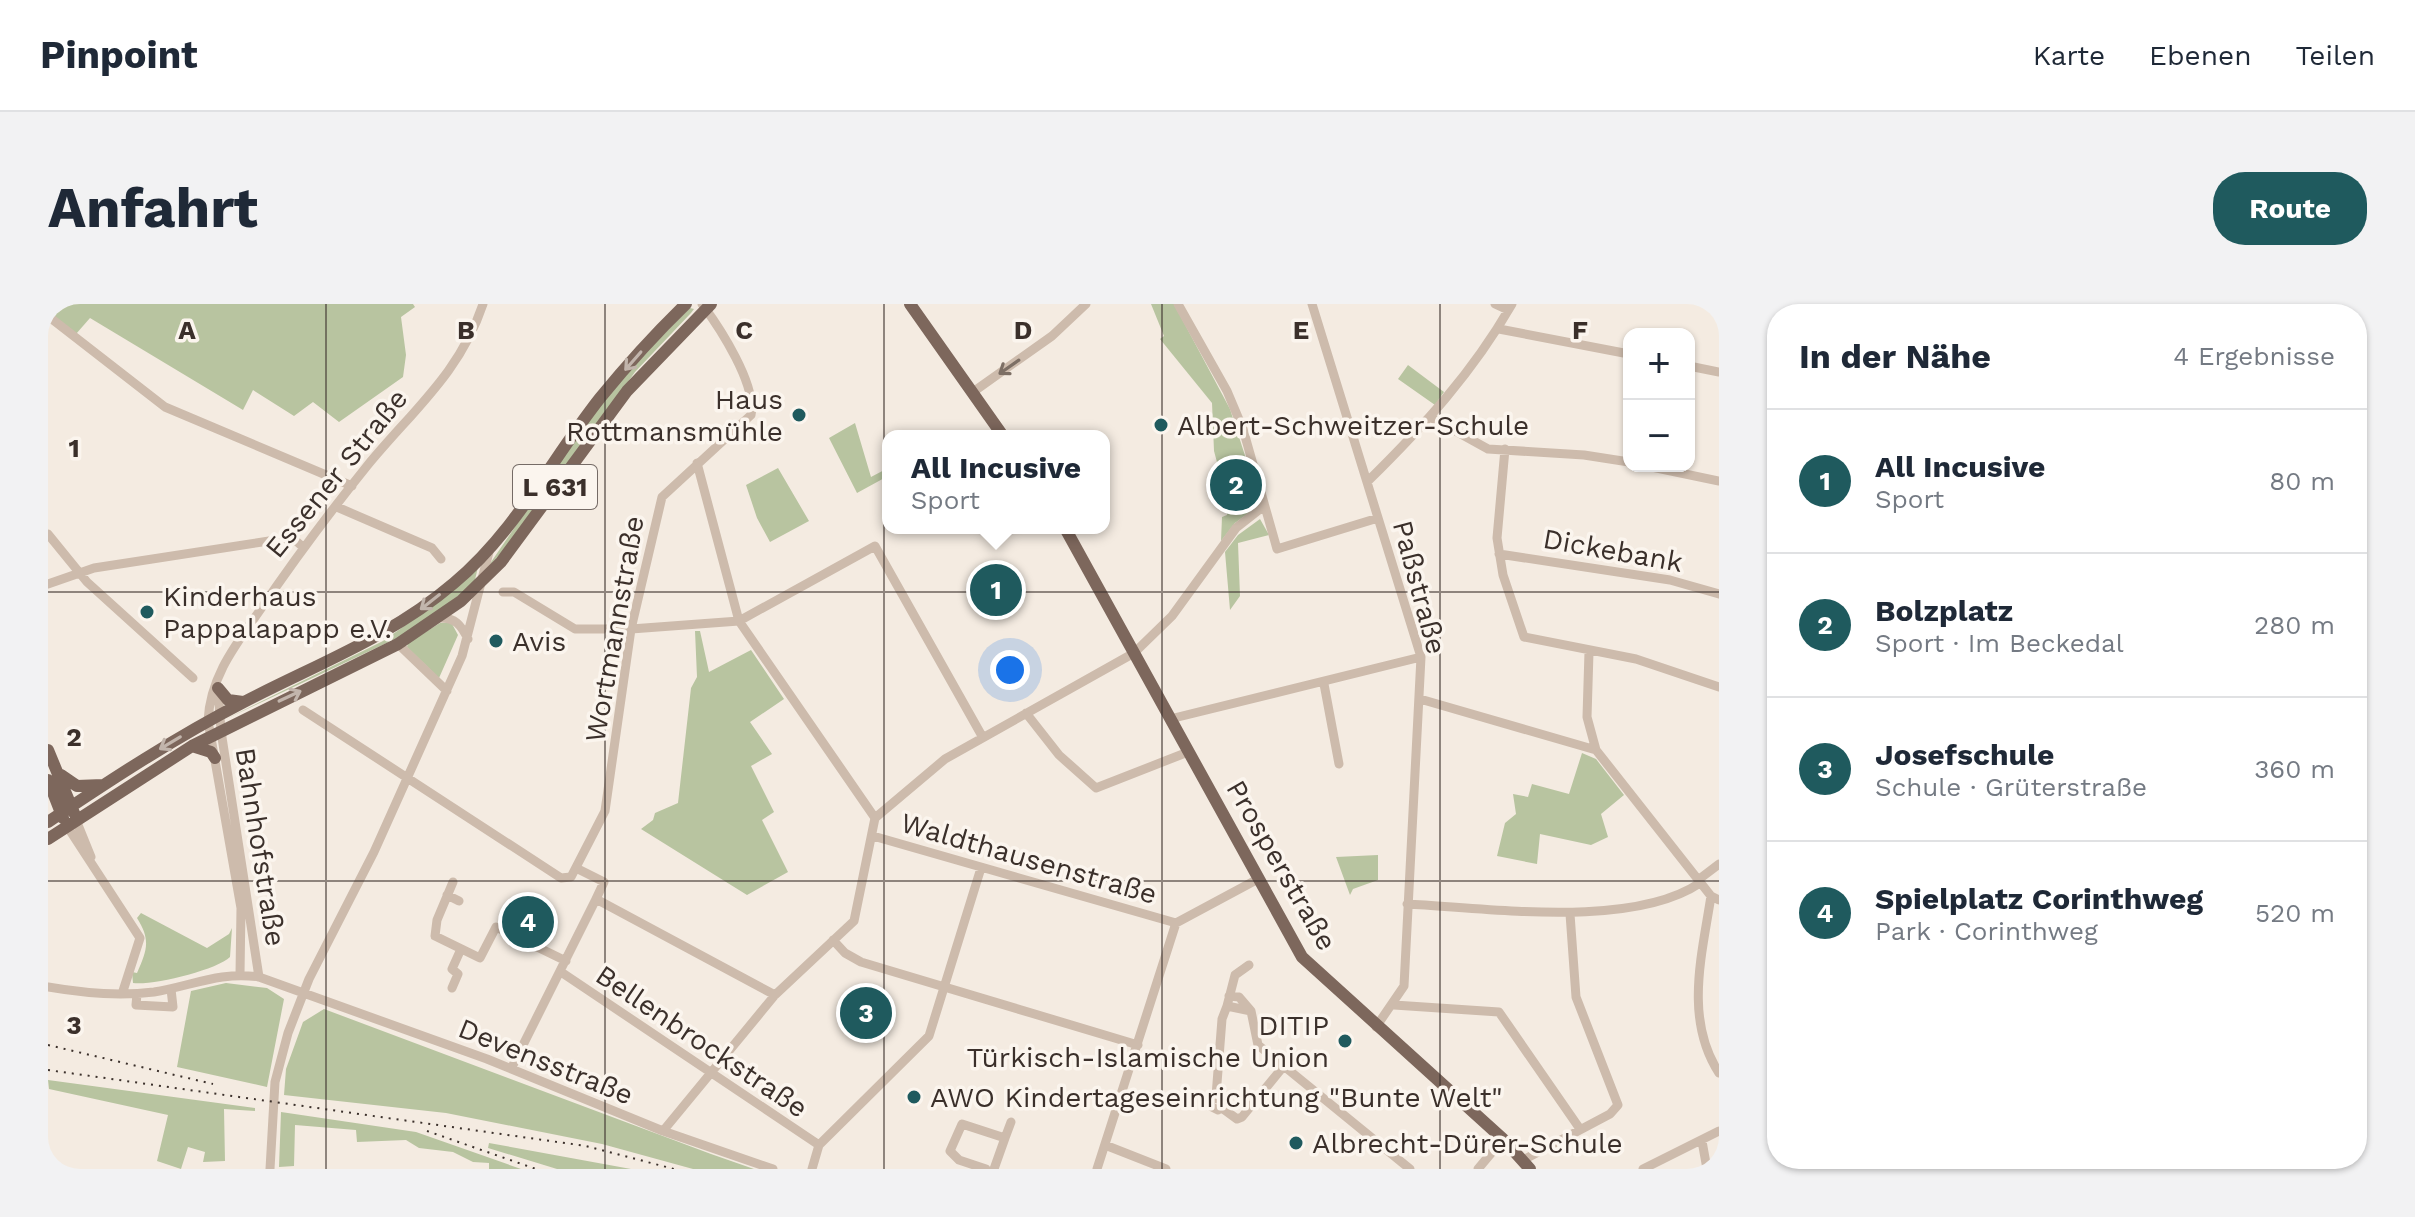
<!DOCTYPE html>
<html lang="de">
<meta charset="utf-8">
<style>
:root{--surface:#fff;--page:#f2f2f3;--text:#1f2937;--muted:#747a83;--line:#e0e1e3;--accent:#1f5a5e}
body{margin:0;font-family:"Work Sans",sans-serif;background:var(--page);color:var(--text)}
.controls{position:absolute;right:24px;top:24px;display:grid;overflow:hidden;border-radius:16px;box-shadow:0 2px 6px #0004}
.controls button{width:72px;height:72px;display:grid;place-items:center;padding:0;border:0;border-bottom:2px solid var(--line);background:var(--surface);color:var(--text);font:40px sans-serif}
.you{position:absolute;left:962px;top:366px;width:28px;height:28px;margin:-20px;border:6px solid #fff;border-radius:50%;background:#1a73e8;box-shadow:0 0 0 12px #1a73e833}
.badge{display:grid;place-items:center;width:52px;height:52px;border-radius:50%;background:var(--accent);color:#fff;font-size:26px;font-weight:700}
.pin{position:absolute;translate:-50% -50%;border:4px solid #fff;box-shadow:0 2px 8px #0006}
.popup{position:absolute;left:834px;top:126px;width:228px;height:104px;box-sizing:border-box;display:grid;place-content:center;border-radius:16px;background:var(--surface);filter:drop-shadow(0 2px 6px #0005);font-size:26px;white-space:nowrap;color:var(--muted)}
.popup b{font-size:30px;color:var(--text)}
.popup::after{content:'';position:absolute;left:50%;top:100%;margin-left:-16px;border:16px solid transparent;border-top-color:var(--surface)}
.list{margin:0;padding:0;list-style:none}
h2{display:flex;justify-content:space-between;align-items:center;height:104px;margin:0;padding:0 32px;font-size:34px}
h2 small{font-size:26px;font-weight:400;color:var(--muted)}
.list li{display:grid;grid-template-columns:52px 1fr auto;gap:24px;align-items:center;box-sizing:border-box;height:144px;padding:0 32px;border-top:2px solid var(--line)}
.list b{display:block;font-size:30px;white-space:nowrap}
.list p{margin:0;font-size:26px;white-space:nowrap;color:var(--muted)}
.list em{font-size:26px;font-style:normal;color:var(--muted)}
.map{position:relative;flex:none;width:1671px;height:865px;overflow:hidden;border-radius:32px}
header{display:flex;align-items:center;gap:48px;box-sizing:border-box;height:112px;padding:0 40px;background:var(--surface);border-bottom:2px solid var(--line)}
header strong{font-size:38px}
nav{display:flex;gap:44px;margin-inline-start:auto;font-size:28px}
.intro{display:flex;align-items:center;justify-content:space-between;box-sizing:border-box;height:192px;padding:0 48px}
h1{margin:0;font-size:56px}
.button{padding:20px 36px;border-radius:32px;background:var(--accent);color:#fff;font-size:28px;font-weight:700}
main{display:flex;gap:48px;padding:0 48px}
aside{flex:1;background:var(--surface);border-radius:32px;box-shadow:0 2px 6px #0004}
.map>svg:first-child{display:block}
.green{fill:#b8c4a0}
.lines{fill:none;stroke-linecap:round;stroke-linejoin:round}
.minor{stroke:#cdbbac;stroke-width:9}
.major{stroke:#7d675c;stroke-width:12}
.rail{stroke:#3b302b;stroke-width:2;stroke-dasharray:2 6;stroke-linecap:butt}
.oneway{stroke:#c2b5ac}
.oneway2{stroke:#7d6f65}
.grid{fill:none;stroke:#3b302b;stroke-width:2;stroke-opacity:0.55}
.poi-dot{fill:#1f5a5e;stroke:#fbf5ee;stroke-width:3}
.labels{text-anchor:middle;stroke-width:7;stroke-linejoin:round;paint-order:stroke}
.shield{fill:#fbf5ee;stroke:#756b66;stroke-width:2}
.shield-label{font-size:26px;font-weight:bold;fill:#3b302b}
.poi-label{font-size:28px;fill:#3b302b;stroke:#fbf5ee;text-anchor:start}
.street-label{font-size:28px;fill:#3b302b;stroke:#fbf5ee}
.grid-label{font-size:26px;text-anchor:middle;font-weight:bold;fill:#3b302b;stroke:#fbf5ee;stroke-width:7;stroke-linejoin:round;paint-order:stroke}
</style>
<header>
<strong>Pinpoint</strong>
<nav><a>Karte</a><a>Ebenen</a><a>Teilen</a></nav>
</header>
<div class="intro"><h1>Anfahrt</h1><a class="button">Route</a></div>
<main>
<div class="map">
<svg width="1671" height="865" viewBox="0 0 1671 865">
<rect width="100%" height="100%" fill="#f4ebe1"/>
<!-- green -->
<path class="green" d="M0,0H365L367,3L353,13L358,51L355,73L291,118L265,98L246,112L205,86L195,106L42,14L28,30L0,7Z
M1103,0H1126L1182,105L1211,195L1210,202L1187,219L1173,237L1174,213L1179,211L1180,199L1166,147L1164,99L1112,35L1116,32Z
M642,4L646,5L643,9L587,68L470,231L439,264L531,129L583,63Z
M1360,61L1396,88L1387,101L1350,75Z
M807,119L823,173L840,164V172L809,189L781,134Z
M730,164L761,217L722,238L709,214L698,181Z
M1212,215L1221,231L1190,239L1192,292L1182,306L1177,248L1190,231Z
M430,263L426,280L364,327L178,415L335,337L389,299Z
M403,318L410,331L391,374L359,343L360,339L392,319Z
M647,327H652L661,368L703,346L736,395L702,418L724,450L703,462L726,508L714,516L740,568L699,591L593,525L605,516L607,509L630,499L643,384L649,373Z
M1534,449L1548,455L1576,491L1553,510L1560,533L1543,541L1492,530L1489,560L1449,552L1457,519L1468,510L1465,490L1480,493L1484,480L1521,490Z
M1330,551V576L1305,585L1302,591L1288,553Z
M93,609L159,644L181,630L184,624L182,653C169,666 103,682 85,679L84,668L89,669C99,646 103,636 89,614Z
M178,679L219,684L236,695L219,783L129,763L143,687Z
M276,705L663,850L706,865H645L554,840L398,809L236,791L238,765L255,718Z
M0,776L207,804V807L176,805L177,857L155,858L157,848L140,843L133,865L109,857L120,811L1,785Z
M233,808L368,828L473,865H441V859L425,858L405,848L371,844L358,836L309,838L308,826L247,821L246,862L231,863Z
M441,839L583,865H509L440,844Z"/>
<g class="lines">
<!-- minor -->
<path class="minor" d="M1130,0L1179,87L1195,125L1229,245L1330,214
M1264,0L1373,353L1356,682L1328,723
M1447,0L1460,6
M0,12L117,103L304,182
M1451,25L1581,50
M1641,62L1671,68
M925,88L1004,32L1038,0
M1384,114L1440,145L1536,151L1581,158
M1457,145L1449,234L1455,271L1476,333L1588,355L1671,383
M1599,162L1671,177
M1320,177C1375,123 1425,68 1464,0
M289,203L384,244L393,255
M0,230L39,278L145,374
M1451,250L1622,276L1671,290
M0,280L46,264L234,235L247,236L256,244
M455,288H466L527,325H583L691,317L827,242L934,432
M391,314C407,313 413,321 420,335
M350,340L399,387
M1541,348L1539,413L1548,446
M1276,380L1291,460
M170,383L173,427L211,673
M1372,395L1548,446L1663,592L1671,596
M255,406L513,574L523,573L557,507L583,325L614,193L703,111C709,81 672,24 654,0
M978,409L1011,451L1048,484L1140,448
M1122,415L1373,353
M827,514L897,455L1086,349L1124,312L1188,224L1216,202
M28,516L43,553
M19,522L92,634L74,690
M825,532L1128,619L1210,575
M528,564L556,578L548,595L727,691
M1650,576L1671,560
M405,578L389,616L387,632L432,654L448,623L518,657
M399,591L411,597
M1663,592C1654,651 1636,715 1671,769
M1359,600C1440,604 1584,625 1652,579
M785,636L797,649L813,658L1090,741
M513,668L771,841
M192,670L193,604L160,417C162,374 186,343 210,309C244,259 281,209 319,162C364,107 412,69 435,0
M0,683C34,689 72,692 106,688C143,682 173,667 211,673L439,755L615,827L725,865
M404,684L410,670L404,665L413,645
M89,690L88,701L125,703L123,685
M1181,692L1191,693L1203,707
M1346,701L1451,708L1532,825
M1179,702L1187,671L1201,661
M463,765L548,595
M1168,792L1176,801L1170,806L1162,802L1163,797L1168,792L1174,715L1179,702L1203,707L1210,741L1362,865
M1174,804L1189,815L1194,813L1235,763
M615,827L727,691L806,617L827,514L691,317L649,159
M957,834L963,818
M1654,837L1659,865
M1057,841L1118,865
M1477,855L1562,810L1570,801L1528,693L1522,610
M222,865L227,778L240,729L261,675L326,548L414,352L441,248
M764,865L771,841L881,732L933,564
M938,865L911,856L902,847L914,820L957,834L946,865
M1049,865L1128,619
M1430,865L1455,835
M1595,865L1671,827"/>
<!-- major -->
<path class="major" d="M862,0L955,132
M1017,224L1254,653L1455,835L1482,865
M170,384L180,396L195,398
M144,442L163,448L167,454
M0,446L26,509
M13,471L29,482L55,481
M0,476L15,514
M0,518C64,475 128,433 196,398C269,360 343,333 406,279C468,227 503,156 552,94C579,61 608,29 638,0
M0,535L144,442L350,340L413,297L453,258L579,87L663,0"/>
<!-- rail -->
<path class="rail" d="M0,741L165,780
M0,766L538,842L626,865
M379,827L488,865"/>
</g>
<!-- one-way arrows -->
<defs><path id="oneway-shaft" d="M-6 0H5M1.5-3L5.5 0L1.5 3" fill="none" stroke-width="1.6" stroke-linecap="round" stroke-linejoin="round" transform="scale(2)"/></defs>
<g class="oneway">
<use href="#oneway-shaft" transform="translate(585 57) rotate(131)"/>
<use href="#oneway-shaft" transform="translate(382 298) rotate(142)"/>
<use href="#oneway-shaft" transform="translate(242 392) rotate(-25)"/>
<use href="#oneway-shaft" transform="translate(122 439) rotate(149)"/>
</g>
<use class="oneway2" href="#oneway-shaft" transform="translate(961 63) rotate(145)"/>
<!-- grid -->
<path class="grid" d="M278,0V865M557,0V865M836,0V865M1114,0V865M1392,0V865M0,288H1671M0,577H1671"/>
<!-- markers -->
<g class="poi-dot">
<circle cx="751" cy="111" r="8"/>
<circle cx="1113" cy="121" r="8"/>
<circle cx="99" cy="308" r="8"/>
<circle cx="448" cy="337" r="8"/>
<circle cx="1297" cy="737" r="8"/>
<circle cx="866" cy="793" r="8"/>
<circle cx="1248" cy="839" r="8"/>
</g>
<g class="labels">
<!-- shield labels -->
<rect class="shield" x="465" y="161" width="84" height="44" rx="6"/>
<g class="shield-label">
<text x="507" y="192">L 631</text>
</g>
<!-- poi labels -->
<g class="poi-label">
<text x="735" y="105" text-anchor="end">Haus<tspan x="735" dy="32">Rottmansmühle</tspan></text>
<text x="1129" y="131">Albert-Schweitzer-Schule</text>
<text x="115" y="302">Kinderhaus<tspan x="115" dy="32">Pappalapapp e.V.</tspan></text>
<text x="464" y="347">Avis</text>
<text x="1281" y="731" text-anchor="end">DITIP<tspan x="1281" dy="32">Türkisch-Islamische Union</tspan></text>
<text x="882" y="803">AWO Kindertageseinrichtung "Bunte Welt"</text>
<text x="1264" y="849">Albrecht-Dürer-Schule</text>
</g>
<!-- street labels -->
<g class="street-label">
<text transform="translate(288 169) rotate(-51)" y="10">Essener Straße</text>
<text transform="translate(1565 246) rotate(10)" y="10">Dickebank</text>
<text transform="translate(1372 283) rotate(75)" y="10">Paßstraße</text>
<text transform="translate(566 325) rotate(-80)" y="10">Wortmannstraße</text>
<text transform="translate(213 543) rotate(81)" y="10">Bahnhofstraße</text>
<text transform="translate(981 554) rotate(16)" y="10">Waldthausenstraße</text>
<text transform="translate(1234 561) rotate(60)" y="10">Prosperstraße</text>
<text transform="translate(654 737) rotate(34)" y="10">Bellenbrockstraße</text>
<text transform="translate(498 757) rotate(22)" y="10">Devensstraße</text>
</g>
</g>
<g class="grid-label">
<text x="139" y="35">A</text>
<text x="418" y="35">B</text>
<text x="696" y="35">C</text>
<text x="975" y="35">D</text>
<text x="1253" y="35">E</text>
<text x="1532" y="35">F</text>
<text x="26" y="153">1</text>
<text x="26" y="442">2</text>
<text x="26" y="730">3</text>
</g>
</svg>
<div class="controls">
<button>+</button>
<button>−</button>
</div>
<div class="you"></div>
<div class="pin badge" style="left:948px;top:286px">1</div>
<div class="popup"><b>All Incusive</b>Sport</div>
<div class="pin badge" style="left:1188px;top:181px">2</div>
<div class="pin badge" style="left:818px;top:709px">3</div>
<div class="pin badge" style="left:480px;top:618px">4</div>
</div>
<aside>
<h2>In der Nähe<small>4 Ergebnisse</small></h2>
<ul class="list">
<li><span class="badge">1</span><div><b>All Incusive</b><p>Sport</p></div><em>80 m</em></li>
<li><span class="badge">2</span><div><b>Bolzplatz</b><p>Sport · Im Beckedal</p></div><em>280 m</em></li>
<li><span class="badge">3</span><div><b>Josefschule</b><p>Schule · Grüterstraße</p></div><em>360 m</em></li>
<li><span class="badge">4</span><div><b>Spielplatz Corinthweg</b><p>Park · Corinthweg</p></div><em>520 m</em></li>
</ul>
</aside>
</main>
